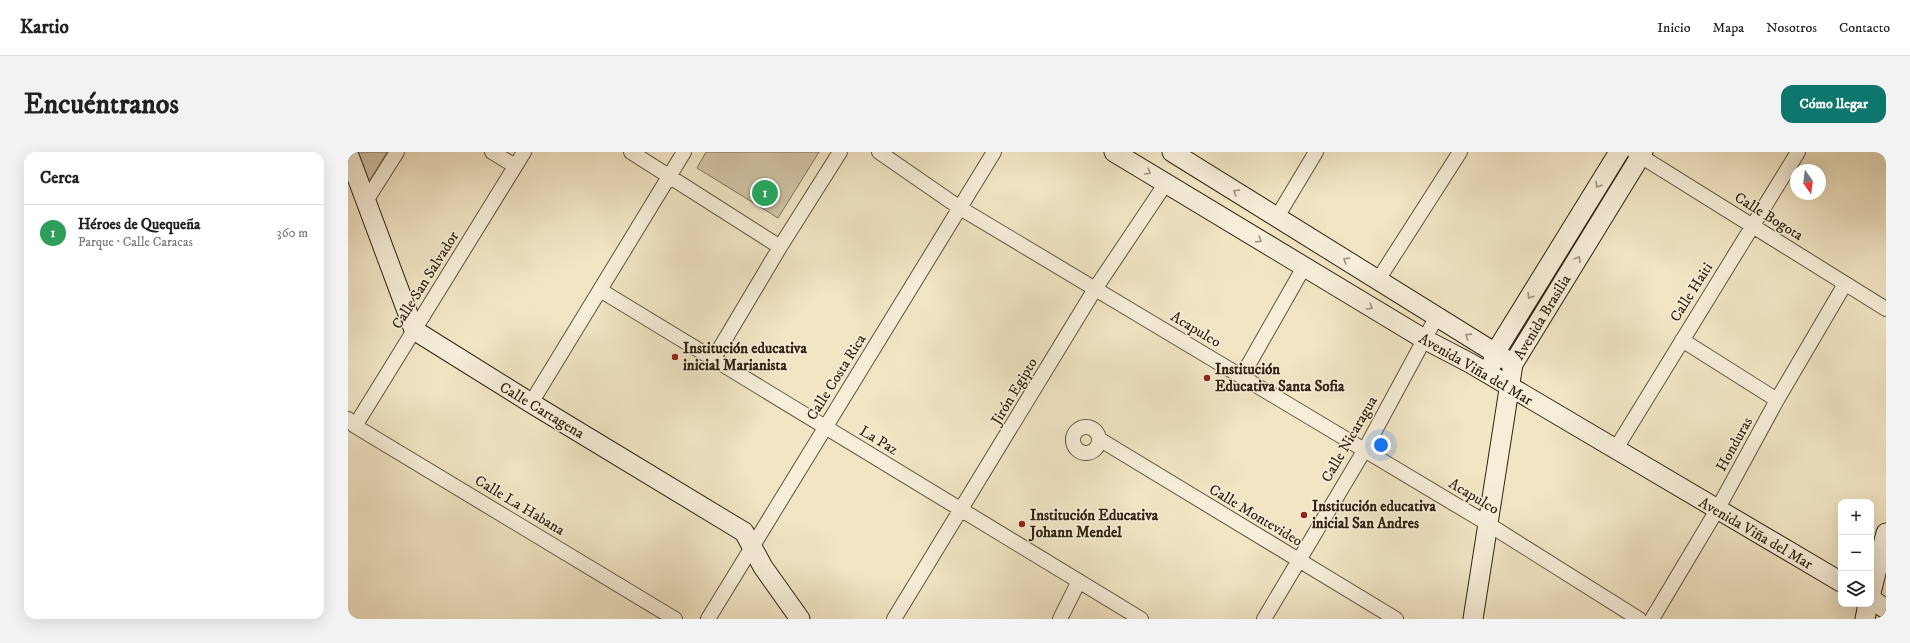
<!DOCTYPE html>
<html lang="es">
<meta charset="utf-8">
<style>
:root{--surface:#fff;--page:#f2f2f2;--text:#202124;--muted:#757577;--line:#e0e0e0;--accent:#0f766e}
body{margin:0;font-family:"IM FELL DW Pica",serif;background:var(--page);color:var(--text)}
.controls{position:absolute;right:12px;bottom:12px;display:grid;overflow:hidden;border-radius:8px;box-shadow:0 4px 16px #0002}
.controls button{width:36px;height:36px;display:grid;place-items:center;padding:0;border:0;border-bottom:1px solid var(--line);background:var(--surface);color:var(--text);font:20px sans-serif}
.compass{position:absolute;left:1442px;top:12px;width:36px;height:36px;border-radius:50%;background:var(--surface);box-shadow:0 4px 16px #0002;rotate:166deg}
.you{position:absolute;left:1033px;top:293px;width:14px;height:14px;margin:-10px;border:3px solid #fff;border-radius:50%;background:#1a73e8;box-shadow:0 0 0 6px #1a73e833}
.badge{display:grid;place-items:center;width:26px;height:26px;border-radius:50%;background:var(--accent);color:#fff;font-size:13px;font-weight:700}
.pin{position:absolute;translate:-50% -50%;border:2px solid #fff;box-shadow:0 1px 4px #0006}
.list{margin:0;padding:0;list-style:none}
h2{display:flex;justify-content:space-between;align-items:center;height:52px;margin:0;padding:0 16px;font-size:17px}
h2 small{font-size:13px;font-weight:400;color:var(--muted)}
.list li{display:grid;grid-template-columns:26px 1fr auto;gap:12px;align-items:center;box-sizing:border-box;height:56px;padding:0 16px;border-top:1px solid var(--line)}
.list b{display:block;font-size:15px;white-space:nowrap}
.list p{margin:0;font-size:13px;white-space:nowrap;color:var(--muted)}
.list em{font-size:13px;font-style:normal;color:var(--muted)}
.icon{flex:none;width:22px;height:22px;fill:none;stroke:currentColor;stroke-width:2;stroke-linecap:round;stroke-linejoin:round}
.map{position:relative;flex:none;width:1538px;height:467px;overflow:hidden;border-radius:12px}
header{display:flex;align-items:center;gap:24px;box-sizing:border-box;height:56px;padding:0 20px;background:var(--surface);border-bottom:1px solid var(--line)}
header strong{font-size:19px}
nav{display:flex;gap:22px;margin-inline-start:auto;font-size:14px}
.intro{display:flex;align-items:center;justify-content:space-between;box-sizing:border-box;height:96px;padding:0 24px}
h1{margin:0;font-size:28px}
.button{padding:10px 18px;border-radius:12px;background:var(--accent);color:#fff;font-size:14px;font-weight:700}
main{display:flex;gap:24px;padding:0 24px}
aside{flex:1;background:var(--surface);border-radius:12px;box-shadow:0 4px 16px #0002}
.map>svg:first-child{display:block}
.green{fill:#d0c4a6;stroke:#80745c}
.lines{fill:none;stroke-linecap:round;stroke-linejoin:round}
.street-casing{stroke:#61543e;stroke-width:16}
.secondary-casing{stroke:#312311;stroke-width:21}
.street{stroke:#f6eed9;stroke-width:14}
.secondary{stroke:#f6eed9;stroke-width:19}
.oneway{stroke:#9d937f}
.poi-dot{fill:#8f2418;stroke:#f6eed9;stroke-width:1.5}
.labels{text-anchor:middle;stroke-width:3;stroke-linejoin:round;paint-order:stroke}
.street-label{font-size:15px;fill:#312311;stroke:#f6eed9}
.poi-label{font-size:15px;font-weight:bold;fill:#312311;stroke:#f6eed9;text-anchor:start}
</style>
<header>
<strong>Kartio</strong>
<nav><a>Inicio</a><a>Mapa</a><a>Nosotros</a><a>Contacto</a></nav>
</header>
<div class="intro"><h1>Encuéntranos</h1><a class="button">Cómo llegar</a></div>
<main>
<aside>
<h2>Cerca<small></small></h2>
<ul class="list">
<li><span class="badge" style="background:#2e9e5b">1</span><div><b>Héroes de Quequeña</b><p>Parque · Calle Caracas</p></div><em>360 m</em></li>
</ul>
</aside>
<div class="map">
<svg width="1538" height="467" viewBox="0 0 1538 467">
<rect width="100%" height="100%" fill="#f1e5c4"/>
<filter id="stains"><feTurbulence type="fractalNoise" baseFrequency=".005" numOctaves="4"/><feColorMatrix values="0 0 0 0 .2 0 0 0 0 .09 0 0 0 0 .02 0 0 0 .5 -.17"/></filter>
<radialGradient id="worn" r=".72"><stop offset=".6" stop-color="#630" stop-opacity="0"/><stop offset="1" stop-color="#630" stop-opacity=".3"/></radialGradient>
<!-- green -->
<path class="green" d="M8,0H39L20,31Z
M358,0H471L430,66L349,16Z"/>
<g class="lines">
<!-- street casing -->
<g class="street-casing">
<path id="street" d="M144,0L167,14
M283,0L432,95
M531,0L612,56L1140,372L1291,467
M1286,0L1538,157
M18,49L49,0
M929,65L968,0
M1030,128L1112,0
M252,138L793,467
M1334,188L1429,248
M366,206L432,95L492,0
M894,224L956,115
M183,251L336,0
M0,267L7,274L327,467
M7,274L176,0
M725 288a13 13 0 1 1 26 0a13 13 0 1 1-26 0Z
M751,287L1048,467
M1267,298L1450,0
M360,467L646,0
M546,467L747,137L818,31
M712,467L731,429
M916,467L1016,299L1089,164
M1304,467L1369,358L1429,248L1497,132"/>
</g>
<!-- secondary casing -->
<g class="secondary-casing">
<path id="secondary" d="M766,0L1076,187L1122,211L1493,430
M824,0L1165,212
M0,1L66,178L183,251L396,380L415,415L452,467
M1144,212L1147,201L1271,0
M1523,441L1538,381
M1523,447L1538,457
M1125,467L1165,212L1295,0
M1517,467L1520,452"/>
</g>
<!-- street -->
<use href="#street" class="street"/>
<!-- secondary -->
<use href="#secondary" class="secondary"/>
</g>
<!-- one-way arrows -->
<defs><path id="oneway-chevron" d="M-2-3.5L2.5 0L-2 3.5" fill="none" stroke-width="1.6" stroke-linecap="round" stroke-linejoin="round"/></defs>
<g class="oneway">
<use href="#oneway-chevron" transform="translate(800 20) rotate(31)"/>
<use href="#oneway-chevron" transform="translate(1250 33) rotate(122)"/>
<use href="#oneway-chevron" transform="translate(888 40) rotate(-148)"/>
<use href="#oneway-chevron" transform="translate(911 88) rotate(31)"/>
<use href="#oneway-chevron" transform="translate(1230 107) rotate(-59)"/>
<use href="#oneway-chevron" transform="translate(998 108) rotate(-148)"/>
<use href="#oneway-chevron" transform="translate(1182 144) rotate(122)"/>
<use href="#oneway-chevron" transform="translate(1022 155) rotate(31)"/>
<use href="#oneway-chevron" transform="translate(1120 184) rotate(-148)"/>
</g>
<!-- markers -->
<g class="poi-dot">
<circle cx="327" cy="205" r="4"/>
<circle cx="859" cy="226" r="4"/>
<circle cx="956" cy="363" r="4"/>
<circle cx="674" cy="372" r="4"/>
</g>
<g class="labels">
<!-- street labels -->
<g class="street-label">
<text transform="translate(1421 64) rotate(32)" y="5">Calle Bogota</text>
<text transform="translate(77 128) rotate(-58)" y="5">Calle San Salvador</text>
<text transform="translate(1343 140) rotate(-58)" y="5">Calle Haiti</text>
<text transform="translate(1194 165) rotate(-59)" y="5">Avenida Brasilia</text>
<text transform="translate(848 177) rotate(31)" y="5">Acapulco</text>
<text transform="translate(1128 217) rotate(30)" y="5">Avenida Viña del Mar</text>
<text transform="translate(488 225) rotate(-58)" y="5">Calle Costa Rica</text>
<text transform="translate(666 239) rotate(-59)" y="5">Jirón Egipto</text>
<text transform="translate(194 258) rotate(31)" y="5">Calle Cartagena</text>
<text transform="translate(1001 287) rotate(-60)" y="5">Calle Nicaragua</text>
<text transform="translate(531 288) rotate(31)" y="5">La Paz</text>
<text transform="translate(1386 292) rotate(-61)" y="5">Honduras</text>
<text transform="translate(1126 344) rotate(31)" y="5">Acapulco</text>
<text transform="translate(172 353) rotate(31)" y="5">Calle La Habana</text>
<text transform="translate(908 363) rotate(31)" y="5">Calle Montevideo</text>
<text transform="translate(1408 381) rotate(30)" y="5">Avenida Viña del Mar</text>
</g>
<!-- poi labels -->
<g class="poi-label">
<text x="335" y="201">Institución educativa<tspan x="335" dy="17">inicial Marianista</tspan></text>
<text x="867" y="222">Institución<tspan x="867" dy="17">Educativa Santa Sofia</tspan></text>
<text x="964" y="359">Institución educativa<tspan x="964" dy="17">inicial San Andres</tspan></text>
<text x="682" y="368">Institución Educativa<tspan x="682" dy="17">Johann Mendel</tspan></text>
</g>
</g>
<rect width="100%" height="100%" filter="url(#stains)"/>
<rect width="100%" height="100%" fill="url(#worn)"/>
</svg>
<div class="controls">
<button>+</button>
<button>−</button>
<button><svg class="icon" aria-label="layers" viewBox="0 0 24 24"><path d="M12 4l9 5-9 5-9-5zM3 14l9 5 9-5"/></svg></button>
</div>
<svg class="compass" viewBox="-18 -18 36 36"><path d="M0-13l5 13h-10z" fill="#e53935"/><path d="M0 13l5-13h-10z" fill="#757577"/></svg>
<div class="you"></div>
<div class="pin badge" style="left:417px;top:41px;background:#2e9e5b">1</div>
</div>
</main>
